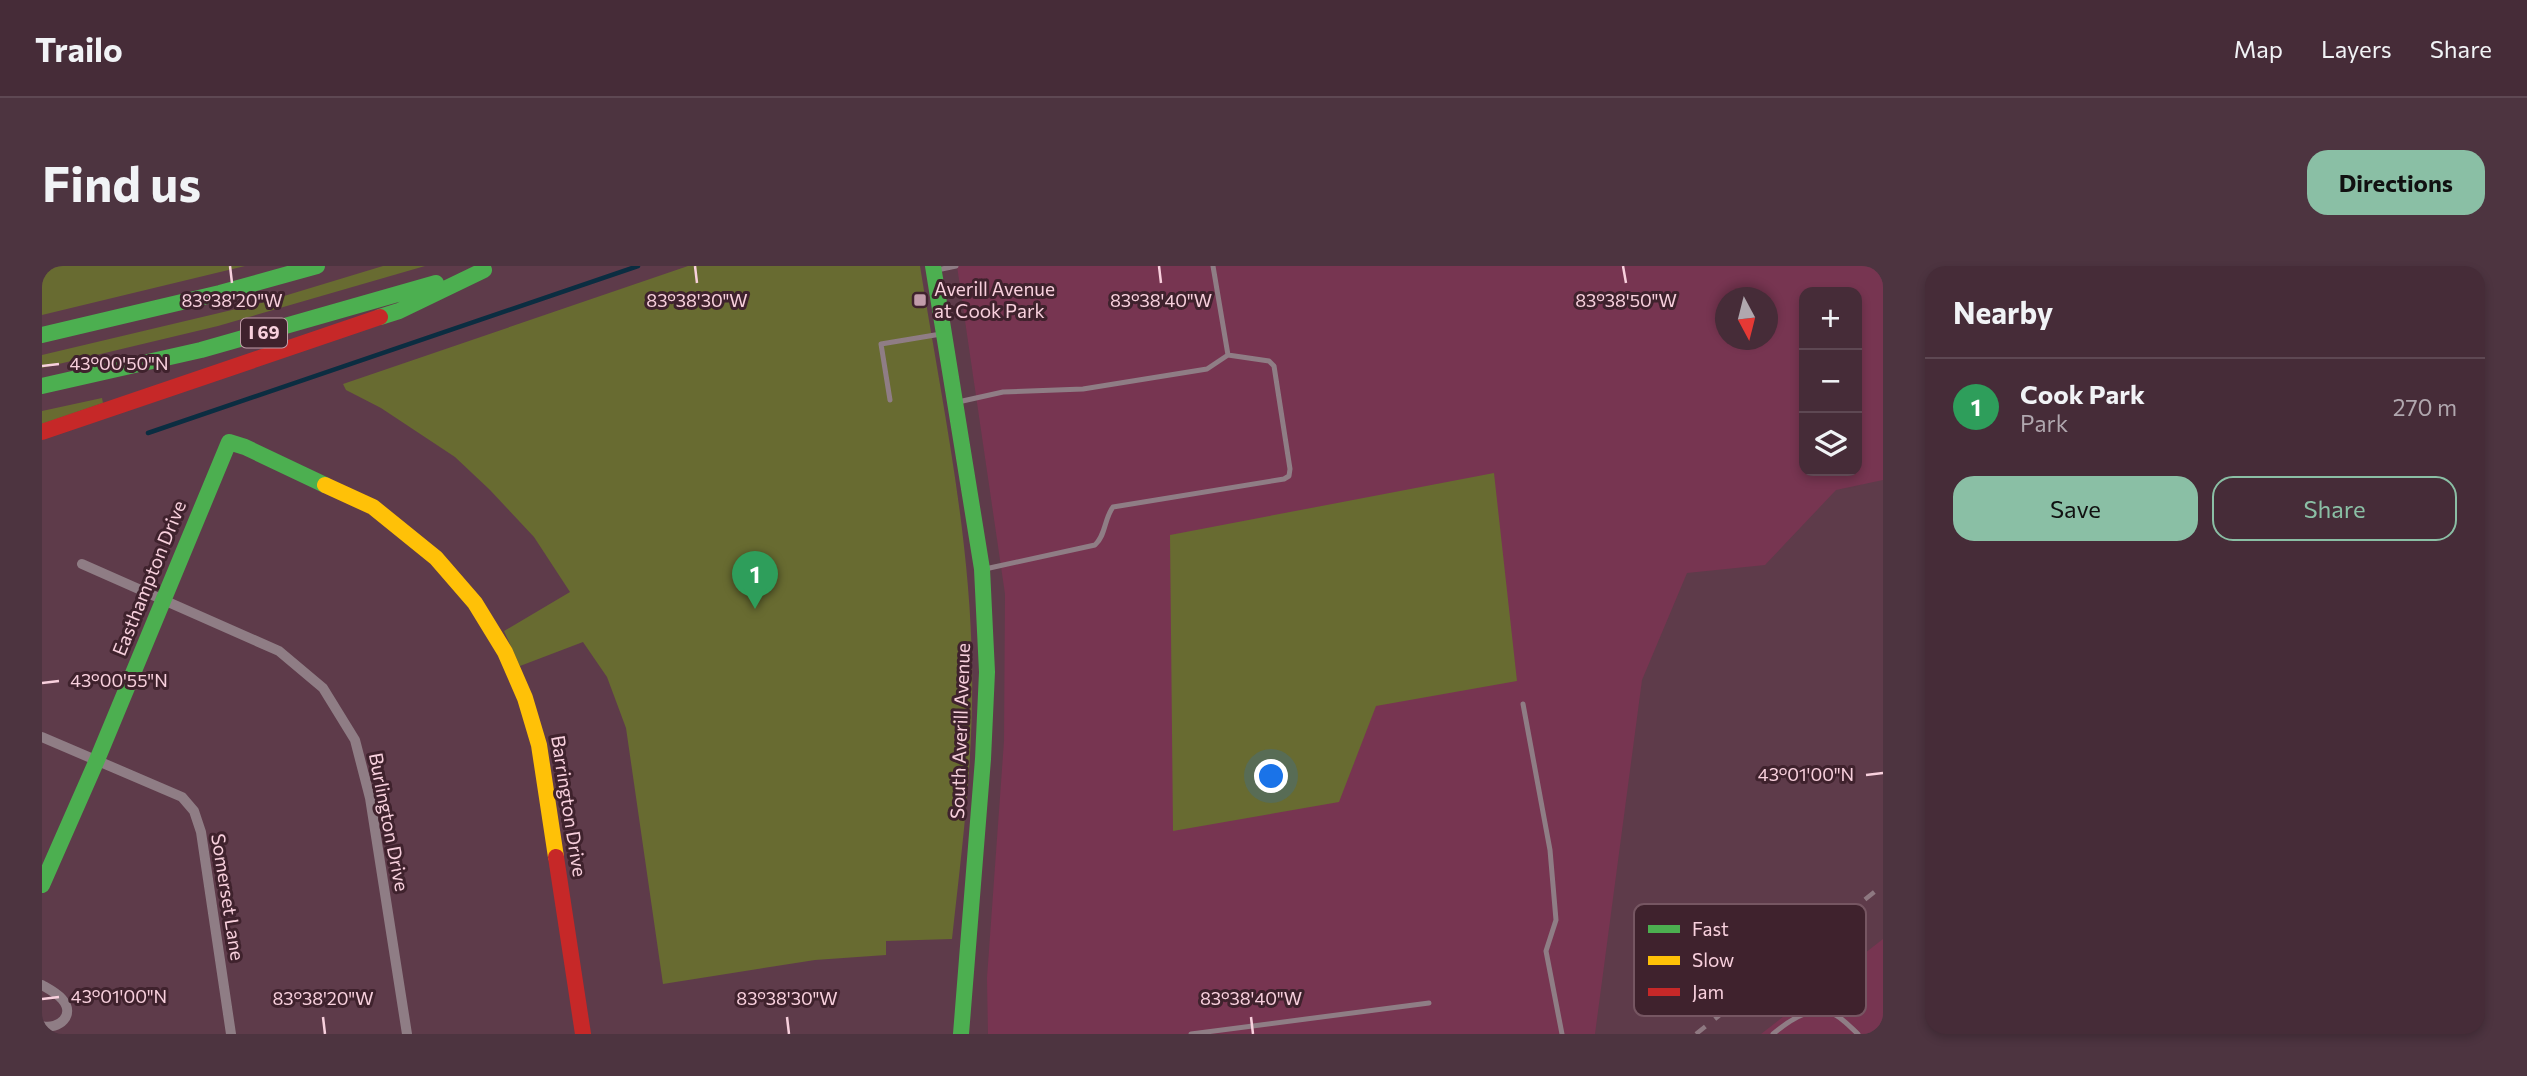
<!DOCTYPE html>
<meta charset="utf-8">
<style>
:root{--surface:#462c38;--page:#4d3440;--text:#f1f3f6;--muted:#b0a7ae;--line:#5e4853;--accent:#8abfa5}
body{margin:0;font-family:Commissioner,sans-serif;background:var(--page);color:var(--text)}
.controls{position:absolute;right:21px;top:21px;display:grid;overflow:hidden;border-radius:14px;box-shadow:0 4px 10px #0003}
.controls button{width:63px;height:63px;display:grid;place-items:center;padding:0;border:0;border-bottom:2px solid var(--line);background:var(--surface);color:var(--text);font:35px sans-serif}
.compass{position:absolute;left:1673px;top:21px;width:63px;height:63px;border-radius:50%;background:var(--surface);box-shadow:0 4px 10px #0003;rotate:173deg}
.you{position:absolute;left:1230px;top:511px;width:24px;height:24px;margin:-18px;border:5px solid #fff;border-radius:50%;background:#1a73e8;box-shadow:0 0 0 10px #1a73e833}
.badge{display:grid;place-items:center;width:46px;height:46px;border-radius:50%;background:var(--accent);color:#fff;font-size:23px;font-weight:700}
.pin{position:absolute;translate:-50% -58px;filter:drop-shadow(0 2px 4px #0008)}
.pin::after{content:'';position:absolute;top:37px;width:24px;height:21px;background:inherit;clip-path:polygon(0 0,100% 0,50% 100%)}
.list{margin:0;padding:0;list-style:none}
h2{display:flex;justify-content:space-between;align-items:center;height:91px;margin:0;padding:0 28px;font-size:30px}
h2 small{font-size:23px;font-weight:400;color:var(--muted)}
.list li{display:grid;grid-template-columns:46px 1fr auto;gap:21px;align-items:center;box-sizing:border-box;height:98px;padding:0 28px;border-top:2px solid var(--line)}
.list b{display:block;font-size:26px;white-space:nowrap}
.list p{margin:0;font-size:23px;white-space:nowrap;color:var(--muted)}
.list em{font-size:23px;font-style:normal;color:var(--muted)}
.actions{display:flex;gap:14px;padding:21px 28px}
.actions a{flex:1;padding:16px 0;border:2px solid var(--accent);border-radius:21px;text-align:center;font-size:24px;color:var(--accent)}
.actions .main{background:var(--accent);color:#111}
.icon{flex:none;width:38px;height:38px;fill:none;stroke:currentColor;stroke-width:2;stroke-linecap:round;stroke-linejoin:round}
.map{position:relative;flex:none;width:1841px;height:768px;overflow:hidden;border-radius:21px}
header{display:flex;align-items:center;gap:42px;box-sizing:border-box;height:98px;padding:0 35px;background:var(--surface);border-bottom:2px solid var(--line)}
header strong{font-size:33px}
nav{display:flex;gap:38px;margin-inline-start:auto;font-size:24px}
.intro{display:flex;align-items:center;justify-content:space-between;box-sizing:border-box;height:168px;padding:0 42px}
h1{margin:0;font-size:49px}
.button{padding:18px 32px;border-radius:21px;background:var(--accent);color:#111;font-size:24px;font-weight:700}
main{display:flex;gap:42px;padding:0 42px}
aside{flex:1;background:var(--surface);border-radius:21px;box-shadow:0 4px 10px #0003}
.map>svg:first-child{display:block}
.built{fill:#773551;fill-rule:evenodd}
.green{fill:#686b31}
.lines{fill:none;stroke-linecap:round;stroke-linejoin:round}
.stream{stroke:#0b2d41;stroke-width:4.5}
.lane{stroke:#8f7d85;stroke-width:5}
.street{stroke:#8f7d85;stroke-width:10}
.fast{stroke:#4caf50;stroke-width:16}
.slow{stroke:#ffc107;stroke-width:16}
.jam{stroke:#c62828;stroke-width:16}
.rail{stroke:#8e7881;stroke-width:4.5;stroke-dasharray:12 12;stroke-linecap:butt}
.ticks{fill:none;stroke:#f8d0dd;stroke-width:2.5}
.poi-dot{fill:#c29caa;stroke:#3f222d;stroke-width:2.5}
.labels{text-anchor:middle;stroke-width:6;stroke-linejoin:round;paint-order:stroke}
.shield{fill:#3f222d;stroke:#c09ca8;stroke-width:2}
.shield-label{font-size:18px;font-weight:bold;fill:#f8d0dd}
.poi-label{font-size:19px;fill:#f8d0dd;stroke:#3f222d;text-anchor:start}
.street-label{font-size:19px;fill:#f8d0dd;stroke:#3f222d}
.key{fill:#3f222d;stroke:#765662;stroke-width:2}
.key-label{font-size:19px;fill:#f8d0dd}
.ticks-label{font-size:18px;text-anchor:middle;fill:#f8d0dd;stroke:#3f222d;stroke-width:6;stroke-linejoin:round;paint-order:stroke}
</style>
<header>
<strong>Trailo</strong>
<nav><a>Map</a><a>Layers</a><a>Share</a></nav>
</header>
<div class="intro"><h1>Find us</h1><a class="button">Directions</a></div>
<main>
<div class="map">
<svg width="1841" height="768" viewBox="0 0 1841 768">
<rect width="100%" height="100%" fill="#5e3b4a"/>
<!-- built -->
<path class="built" d="M915,0H1841V214L1794,224L1723,299L1645,307L1600,414L1553,768H946L945,712L962,475L963,328ZM1762,26H1815V205H1762ZM1684,32H1726V74H1684Z
M1841,673V768H1719Z"/>
<!-- green -->
<path class="green" d="M0,0H203L0,49Z
M341,0H383L176,60L0,102V89L219,37Z
M646,0H878C899,132 928,265 930,399C932,491 920,582 910,673L844,675V689L773,694L621,718L584,462L565,411L541,376L478,400L462,365L528,326L492,271L448,224L413,191L339,142L304,124L301,118Z
M60,132L61,137L0,158V145Z
M1452,207L1475,415L1334,440L1297,536L1131,565L1128,269Z"/>
<g class="lines">
<!-- stream -->
<path class="stream" d="M106,167L596,0"/>
<!-- lane -->
<path class="lane" d="M895,4L914,0
M848,134L839,78L899,68
M916,136L961,126L1041,123L1165,103L1186,89L1171,0
M943,303L1053,279C1064,269 1062,253 1071,241L1242,213L1247,210L1248,203L1232,100L1227,95L1186,89
M1481,438L1508,584L1514,654L1504,685L1520,768
M1149,768L1387,737
M1731,768C1744,757 1765,742 1783,745C1796,747 1807,760 1816,768"/>
<!-- street -->
<path class="street" d="M40,298L237,385L281,422L313,474L328,532L365,768
M0,471L140,531L152,545L159,566L189,768
M0,719C7,723 15,727 20,733C34,749 17,764 0,760"/>
<!-- fast -->
<path class="fast" d="M891,0L940,303L945,406L941,493L919,768
M338,51L357,45L442,4
M0,69L178,27L275,0
M0,120L159,84L394,17
M0,619L55,494L187,176L203,181L283,219"/>
<!-- slow -->
<path class="slow" d="M283,219L331,241L394,292L433,337L463,386L483,432L497,479L514,591"/>
<!-- jam -->
<path class="jam" d="M0,166L338,51
M514,591L541,768"/>
<!-- rail -->
<path class="rail" d="M1654,768L1841,619"/>
</g>
<!-- ticks -->
<path class="ticks" d="M188,0L190,17M653,0L655,17M1117,0L1119,17M1581,0L1584,17M0,100L17,98M0,417L17,415M1824,509L1841,507M0,733L17,731M281,751L283,768M745,751L747,768M1209,751L1211,768"/>
<!-- markers -->
<rect class="poi-dot" x="871" y="27" width="14" height="14" rx="3.5"/>
<g class="labels">
<!-- shield labels -->
<rect class="shield" x="199" y="52.5" width="46" height="29" rx="5"/>
<g class="shield-label">
<text x="222" y="73">I 69</text>
</g>
<!-- poi labels -->
<g class="poi-label">
<text x="892" y="30">Averill Avenue<tspan x="892" dy="22">at Cook Park</tspan></text>
</g>
<!-- street labels -->
<g class="street-label">
<text transform="translate(107 312) rotate(-68)" y="7">Easthampton Drive</text>
<text transform="translate(918 465) rotate(-88)" y="7">South Averill Avenue</text>
<text transform="translate(527 540) rotate(81)" y="7">Barrington Drive</text>
<text transform="translate(347 556) rotate(79)" y="7">Burlington Drive</text>
<text transform="translate(186 631) rotate(81)" y="7">Somerset Lane</text>
</g>
</g>
<!-- legend -->
<rect x="1592" y="638" width="232" height="112" rx="10" class="key"/>
<rect x="1606" y="659" width="32" height="8" fill="#4caf50"/>
<rect x="1606" y="690" width="32" height="9" fill="#ffc107"/>
<rect x="1606" y="722" width="32" height="8" fill="#c62828"/>
<g class="key-label">
<text x="1650" y="670">Fast</text>
<text x="1650" y="701">Slow</text>
<text x="1650" y="733">Jam</text>
</g>
<g class="ticks-label">
<text x="190" y="41">83°38'20"W</text>
<text x="655" y="41">83°38'30"W</text>
<text x="1119" y="41">83°38'40"W</text>
<text x="1584" y="41">83°38'50"W</text>
<text x="77" y="104">43°00'50"N</text>
<text x="77" y="421">43°00'55"N</text>
<text x="1764" y="515">43°01'00"N</text>
<text x="77" y="737">43°01'00"N</text>
<text x="281" y="739">83°38'20"W</text>
<text x="745" y="739">83°38'30"W</text>
<text x="1209" y="739">83°38'40"W</text>
</g>
</svg>
<div class="controls">
<button>+</button>
<button>−</button>
<button><svg class="icon" aria-label="layers" viewBox="0 0 24 24"><path d="M12 4l9 5-9 5-9-5zM3 14l9 5 9-5"/></svg></button>
</div>
<svg class="compass" viewBox="-18 -18 36 36"><path d="M0-13l5 13h-10z" fill="#e53935"/><path d="M0 13l5-13h-10z" fill="#b0a7ae"/></svg>
<div class="you"></div>
<div class="pin badge" style="left:713px;top:343px;background:#2e9e5b">1</div>
</div>
<aside>
<h2>Nearby<small></small></h2>
<ul class="list">
<li><span class="badge" style="background:#2e9e5b">1</span><div><b>Cook Park</b><p>Park</p></div><em>270 m</em></li>
</ul>
<div class="actions"><a class="main">Save</a><a>Share</a></div>
</aside>
</main>
